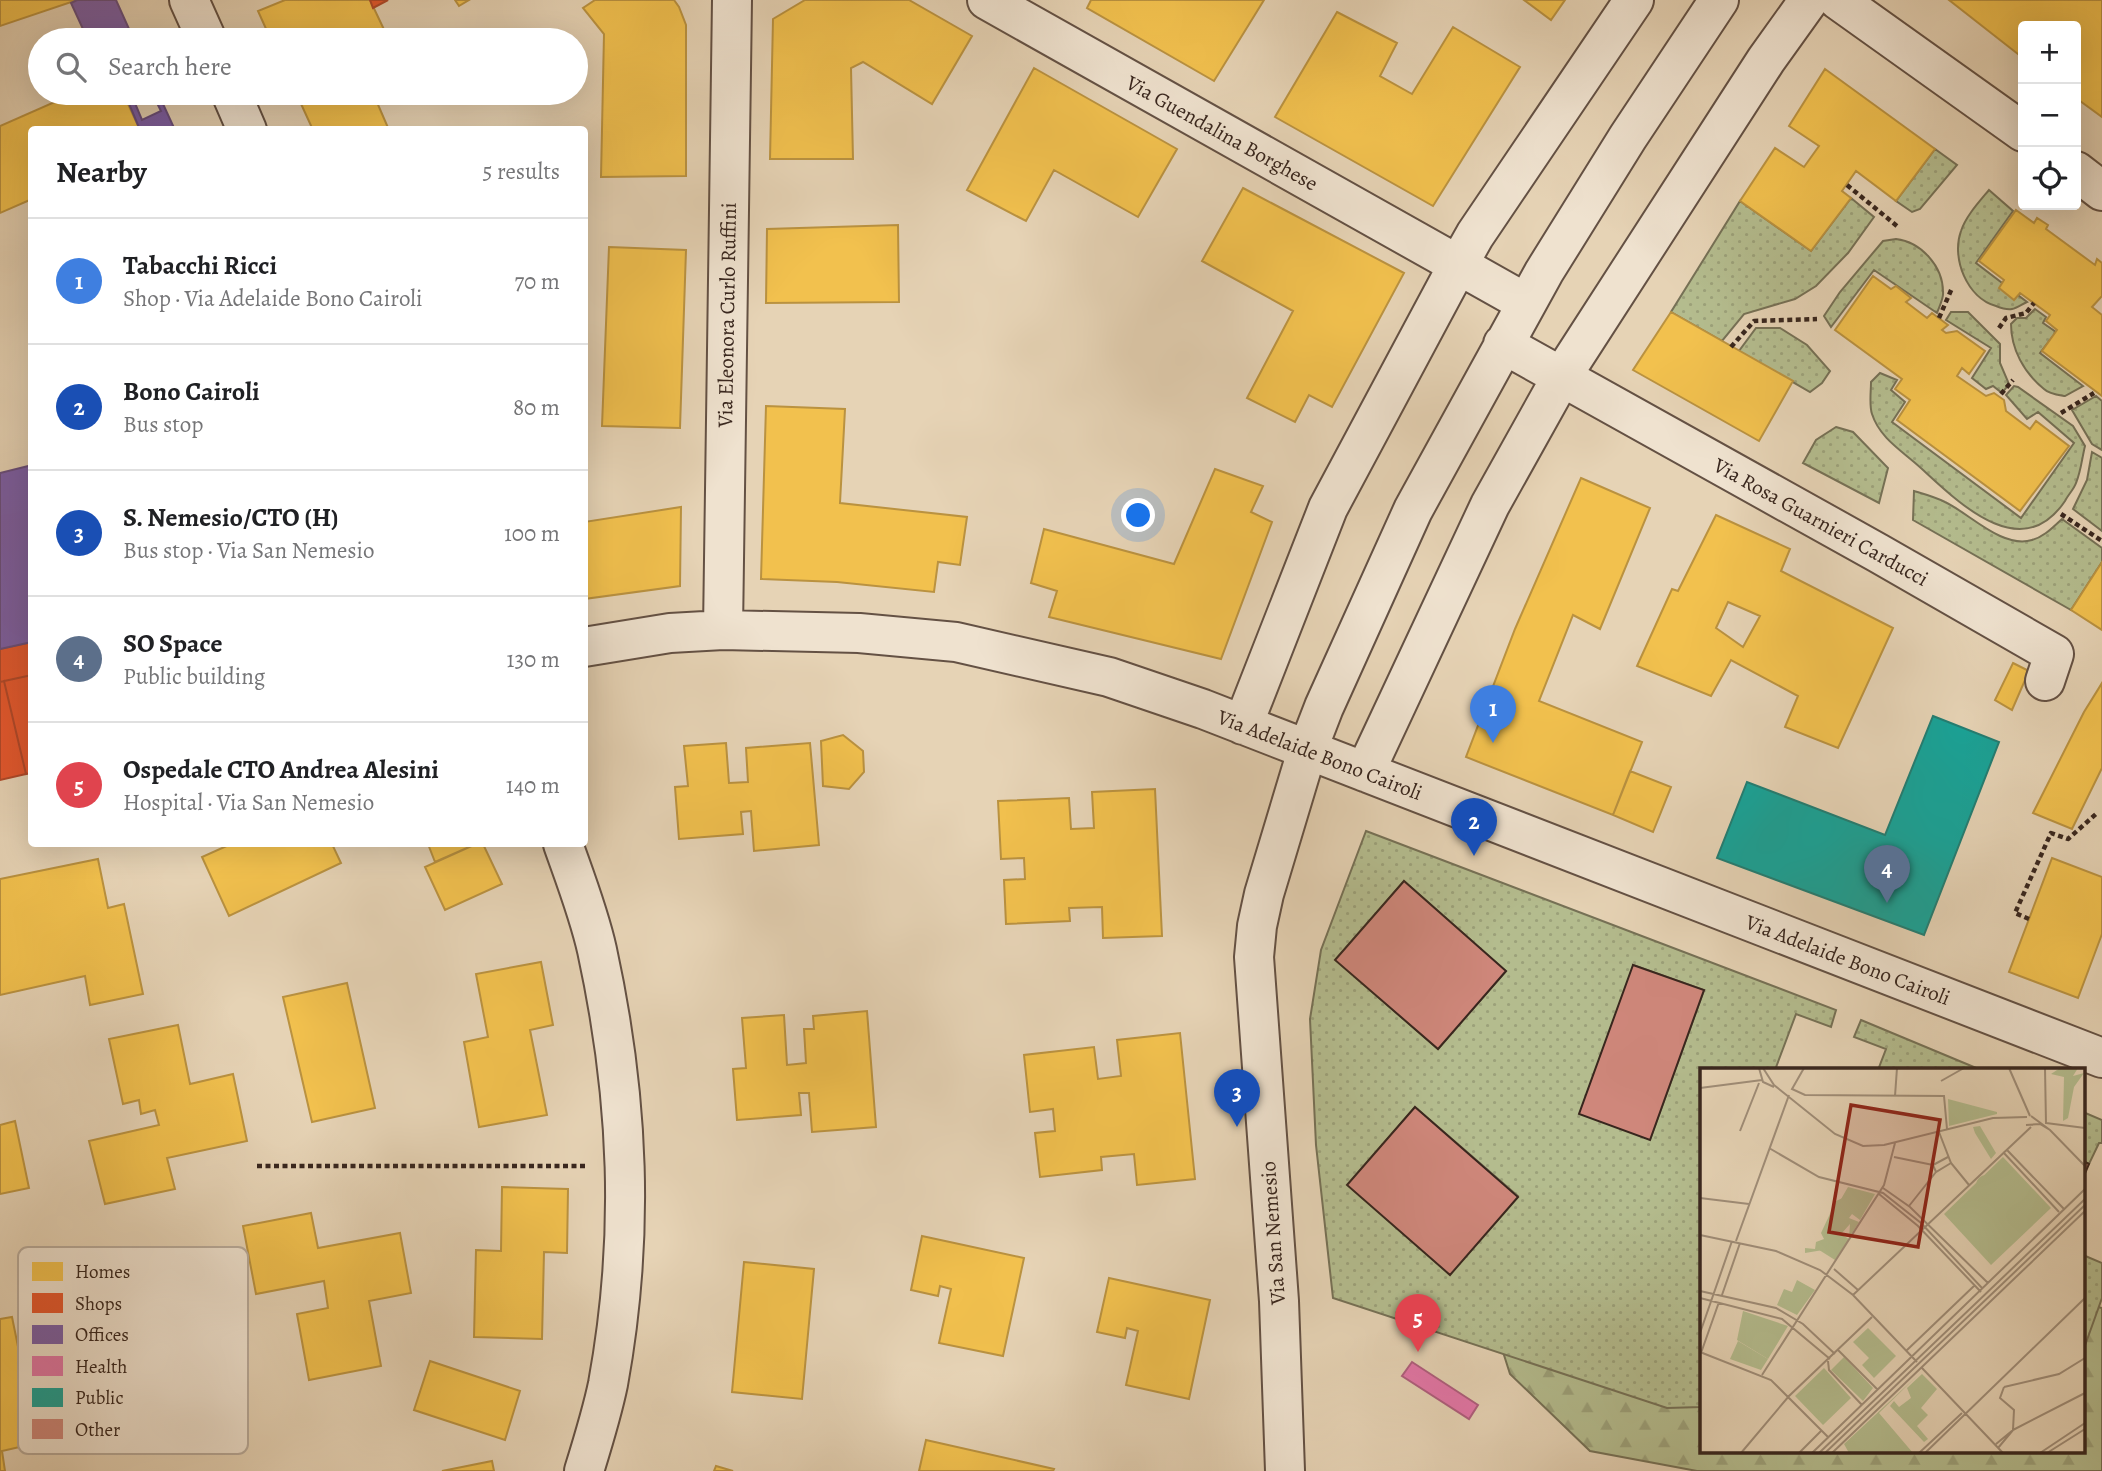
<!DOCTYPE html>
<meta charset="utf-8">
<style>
:root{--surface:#fff;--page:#f2f2f2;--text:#202124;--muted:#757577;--line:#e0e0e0;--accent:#d93025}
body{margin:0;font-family:Alegreya,serif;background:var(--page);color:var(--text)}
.controls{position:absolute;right:21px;top:21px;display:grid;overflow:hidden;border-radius:7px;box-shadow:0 7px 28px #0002}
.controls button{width:63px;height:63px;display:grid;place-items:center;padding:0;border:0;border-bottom:2px solid var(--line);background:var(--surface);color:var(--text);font:35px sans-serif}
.you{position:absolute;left:1139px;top:516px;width:24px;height:24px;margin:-18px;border:5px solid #fff;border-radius:50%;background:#1a73e8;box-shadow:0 0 0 10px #1a73e833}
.badge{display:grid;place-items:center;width:46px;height:46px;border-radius:50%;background:var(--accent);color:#fff;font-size:23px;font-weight:700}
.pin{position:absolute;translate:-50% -58px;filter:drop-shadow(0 2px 4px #0008)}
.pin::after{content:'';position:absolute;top:37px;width:24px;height:21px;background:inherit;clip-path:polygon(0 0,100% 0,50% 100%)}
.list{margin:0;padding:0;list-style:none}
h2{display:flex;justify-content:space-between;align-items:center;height:91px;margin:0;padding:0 28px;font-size:30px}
h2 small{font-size:23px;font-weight:400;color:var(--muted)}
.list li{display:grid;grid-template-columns:46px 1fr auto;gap:21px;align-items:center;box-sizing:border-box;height:126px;padding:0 28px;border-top:2px solid var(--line)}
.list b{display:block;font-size:26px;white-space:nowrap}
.list p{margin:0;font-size:23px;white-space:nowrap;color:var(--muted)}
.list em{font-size:23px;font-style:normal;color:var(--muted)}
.icon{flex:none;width:38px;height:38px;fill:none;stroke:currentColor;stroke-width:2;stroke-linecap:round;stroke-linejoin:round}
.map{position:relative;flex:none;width:2102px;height:1471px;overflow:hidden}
.search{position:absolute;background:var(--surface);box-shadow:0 7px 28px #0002;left:28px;top:28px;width:560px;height:77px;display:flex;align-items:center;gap:18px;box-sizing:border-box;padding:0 24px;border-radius:38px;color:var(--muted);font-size:26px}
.panel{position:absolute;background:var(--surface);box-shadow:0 7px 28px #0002;left:28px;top:126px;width:560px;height:721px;border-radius:7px}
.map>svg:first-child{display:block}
.forest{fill:url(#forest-firs);stroke:#767156;stroke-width:2}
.garden{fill:url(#garden-dots);stroke:#767156;stroke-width:2;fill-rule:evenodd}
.homes{fill:#f2c14e;stroke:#ba9240;stroke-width:2;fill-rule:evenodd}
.shops{fill:#e4572e;stroke:#b04829;stroke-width:2}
.offices{fill:#7b5ea7;stroke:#674d7e;stroke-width:2}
.health{fill:#e377a8;stroke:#b05f7f;stroke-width:2}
.public{fill:#17a398;stroke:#217e73;stroke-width:2}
.building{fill:#cf877b;stroke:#38261e;stroke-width:2}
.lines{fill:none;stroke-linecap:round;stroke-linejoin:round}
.minor-casing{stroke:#645144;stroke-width:42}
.path{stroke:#38261e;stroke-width:4.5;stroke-dasharray:5 3.5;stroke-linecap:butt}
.minor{stroke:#efe2cf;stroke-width:38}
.labels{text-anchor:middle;stroke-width:7;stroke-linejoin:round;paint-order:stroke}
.street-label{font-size:21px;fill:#38261e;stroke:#efe2cf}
.inset-road{fill:none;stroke:#a08e79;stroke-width:2}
.view{fill:#8f2418;fill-opacity:0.15;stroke:#8f2418;stroke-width:3.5}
.inset-edge{fill:none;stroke:#38261e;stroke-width:3.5}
.key{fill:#efe2cf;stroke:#b8aa9a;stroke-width:2}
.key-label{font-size:19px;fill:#38261e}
</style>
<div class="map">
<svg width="2102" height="1471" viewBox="0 0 2102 1471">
<defs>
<pattern id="forest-firs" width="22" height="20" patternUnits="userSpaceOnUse" patternTransform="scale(1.75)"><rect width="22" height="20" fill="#b4bc8e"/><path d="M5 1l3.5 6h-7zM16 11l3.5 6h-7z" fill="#9ca17a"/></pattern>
<pattern id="garden-dots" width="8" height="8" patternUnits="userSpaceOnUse" patternTransform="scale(1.75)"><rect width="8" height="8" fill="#b4bc8e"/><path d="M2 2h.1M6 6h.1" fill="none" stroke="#9ca17a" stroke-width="1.8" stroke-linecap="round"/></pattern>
</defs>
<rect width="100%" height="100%" fill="#e6d3b5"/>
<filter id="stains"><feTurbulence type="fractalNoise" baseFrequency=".00286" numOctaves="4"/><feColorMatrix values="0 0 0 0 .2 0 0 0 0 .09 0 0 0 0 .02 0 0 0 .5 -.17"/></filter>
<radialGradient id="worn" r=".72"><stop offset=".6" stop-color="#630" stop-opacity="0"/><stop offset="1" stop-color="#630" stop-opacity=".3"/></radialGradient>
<!-- forest -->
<path class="forest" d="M1589,979L1701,1173V1452H2083V1303L2102,1308V1471H1697L1590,1451L1510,1374L1480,1279L1526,1196Z"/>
<!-- garden -->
<path class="garden" d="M1935,149L1957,165L1920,209L1912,212L1896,201Z
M1989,190L2013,211L1976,263L2027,302C2022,304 2017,308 2012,309C2007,310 2001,308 1996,306C1967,298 1951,258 1961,231C1966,216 1979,202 1989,190Z
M1851,198L1874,217L1848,253L1816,286L1795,299L1744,314L1722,341L1671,312L1740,201L1811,251Z
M1896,239C1921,242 1943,266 1943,292C1944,298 1939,307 1937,313L1874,270L1831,327L1824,316L1840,292L1883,241Z
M2035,309L2046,317L2043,323L2056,332L2040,353L2083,386L2065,396C2059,395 2049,394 2044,389C2024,373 2011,349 2011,324L2017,318H2026Z
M1951,312H1968L2000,344V363L2009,384L2002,393L1993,386L1986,389L1972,378L1991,348L1946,320Z
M1756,328H1780L1807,345L1830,371L1822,383L1810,392L1739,351Z
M1880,373L1897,380L1891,390L1905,402L1892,422L2021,518L2074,443L2038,412L2027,419L2006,395L2014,386L2018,387L2073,426L2085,446C2082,458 2081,471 2076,483C2074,489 2068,495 2065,501C2022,565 1960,504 1922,469C1904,452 1880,439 1872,414C1869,405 1871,392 1871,382Z
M2096,396L2102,401V450L2092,444L2072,410Z
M1836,427L1853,432L1888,468L1879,503L1803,463L1816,440Z
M2092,452L2102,458V531L2073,509L2087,480Z
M1914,491C1924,494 1935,497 1945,502C1969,513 2002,549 2032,540C2044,537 2053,527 2062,519L2102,548V562L2071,610L1913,520Z
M1366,831L1836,1010L1831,1027L1796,1014L1775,1070H1701V1407L1667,1408L1333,1298L1316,1145L1310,1019L1321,950ZM1404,881L1506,971L1438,1049L1336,960ZM1633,965L1704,990L1650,1140ZM1415,1107L1518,1196L1450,1274L1348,1185Z
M1861,1020L1981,1070H1878L1886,1049L1854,1037Z
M2083,1112L2102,1120V1143H2099L2089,1164L2083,1161Z
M2083,1255L2102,1263V1298L2083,1351Z"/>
<!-- homes -->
<path class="homes" d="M0,0H77L0,26Z
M285,0H370L389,40H271L258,11Z
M455,0H469L459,6Z
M595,0H674L679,7L686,25V176L601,177L604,34L583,8Z
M805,0H909L972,36L932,104L863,62L851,68L853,159H770L773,19Z
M1091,0H1264L1214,81L1087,8Z
M1524,0H1565L1551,20Z
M1949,0H2102V117L2076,98V26H2023V58Z
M1337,12L1397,43L1380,76L1412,94L1453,27L1520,67L1433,206L1275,117Z
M1034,68L1177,149L1138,217L1054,170L1026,221L967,190Z
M1825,69L1935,149L1896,201L1856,171L1842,191L1851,198L1811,251L1740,201L1775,148L1804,167L1819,146L1789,126Z
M75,93H123L140,130H32V199L0,213V126Z
M296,93H373L389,130H313Z
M1243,188L1404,273L1332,407L1309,395L1295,422L1247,398L1293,311L1202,261Z
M2016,210L2034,223L2037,218L2048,225L2046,229L2095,265L2097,259L2102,263V296L2092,307L2102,315V396L2042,351L2057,330L2046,321L2050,315L2020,293L2014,300L1999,288L2004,280L1979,261Z
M898,225L899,302L766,303L767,229Z
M609,247L686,250L680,428L602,426Z
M1873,276L1891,289L1896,286L1911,298L1906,302L1927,318L1932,313L1948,325L1942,330L1946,333L1957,331L1985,351L1969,374L1962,368L1957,376L1986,396L1994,393L2004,400L2006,411L2030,429L2036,421L2069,446L2020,511L1897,420L1910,400L1895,389L1902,379L1835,330Z
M1671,312L1793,381L1759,441L1633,370Z
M766,406L845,409L840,503L967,517L960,565L938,562L934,592L837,582L761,579Z
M1215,469L1263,486L1251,512L1272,522L1221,659L1049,617L1057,591L1031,583L1044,529L1174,564Z
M1581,478L1650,508L1600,629L1573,615L1539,701L1642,742L1613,815L1466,757L1515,629Z
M681,507L680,586L584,599V522Z
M1716,515L1790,549L1781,571L1893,628L1838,748L1785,727L1798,696L1731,660L1711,696L1637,666L1672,589L1678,591ZM1728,602L1760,616L1743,647L1716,628Z
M2102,562V630L2071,610Z
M2013,663L2029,671L2012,710L1995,700Z
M2102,683V768L2072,829L2033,813L2084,712Z
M843,735L863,751L864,772L849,789L823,786L821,741Z
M726,743L729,783L748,782L746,748L810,743L819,845L754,851L751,811L741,812L743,834L679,839L675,787L688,786L684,746Z
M1630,771L1671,787L1653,832L1613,815Z
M1155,789L1162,936L1103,938L1102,907L1069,908L1070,921L1006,924L1004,880L1025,879L1024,858L1001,859L998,801L1069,798L1071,829L1094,828L1092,792Z
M231,844H332L341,863L229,916L202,857Z
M428,844H476L435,862Z
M476,844H483L502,884L445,910L425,867Z
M2052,858L2102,877V934L2078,998L2009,972Z
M98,859L108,908L124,904L143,994L90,1005L85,976L0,995V879Z
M541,962L553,1025L530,1030L547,1115L479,1127L464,1042L488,1037L476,974Z
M347,983L375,1108L312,1122L283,997Z
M867,1011L876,1127L812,1132L809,1093H799L801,1115L737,1120L733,1069L746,1068L742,1018L784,1015L787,1065L806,1063L804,1029H814L813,1016Z
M178,1025L190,1084L233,1074L247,1141L167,1158L175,1189L105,1204L89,1141L159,1125L155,1110L141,1114L139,1100L123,1104L109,1039Z
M1180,1033L1195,1179L1137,1185L1134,1154L1101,1157L1102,1170L1040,1177L1035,1133L1055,1131L1053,1109L1030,1112L1024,1055L1094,1047L1098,1079L1121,1076L1117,1040Z
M15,1121L29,1188L0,1194V1125Z
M502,1187L568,1189L567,1253L544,1252L542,1339L474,1337L476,1250L501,1251Z
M311,1213L318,1248L400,1233L411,1293L369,1301L381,1366L309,1380L297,1314L328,1308L324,1281L256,1294L243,1226Z
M922,1236L1024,1258L1003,1356L939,1343L951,1289L940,1286L938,1296L911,1290Z
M744,1262L814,1269L802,1399L732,1392Z
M1109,1278L1210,1300L1189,1399L1126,1385L1138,1331L1127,1328L1125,1338L1097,1332Z
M12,1317L24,1376L67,1367L81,1433L2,1451L5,1471H0V1319Z
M430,1361L520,1391L505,1440L414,1410Z
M926,1440L1054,1469L1053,1471H919Z
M492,1461L494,1471H442Z
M716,1466L733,1471H714Z"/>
<!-- shops -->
<path class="shops" d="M370,0H388L373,8Z
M32,642V675L0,682V649Z
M32,675V773L26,774L4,681Z
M4,681L26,774L0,780V682Z"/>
<!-- offices -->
<path class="offices" d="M77,0H116L134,40H88L71,3Z
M152,93H158L175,130H140L127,99L132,96L142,120L161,111Z
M32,465V642L0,649V473Z"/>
<!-- health -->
<path class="health" d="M1412,1362L1478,1405L1469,1419L1402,1376Z"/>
<!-- public -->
<path class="public" d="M1933,716L1999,742L1924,935L1717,858L1747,782L1885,835Z"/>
<!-- building -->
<path class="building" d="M1404,881L1506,971L1438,1049L1335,960Z
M1633,965L1704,990L1650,1140L1579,1114Z
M1415,1107L1518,1197L1450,1275L1347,1185Z
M2083,1161L2089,1164L2083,1178Z"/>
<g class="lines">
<!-- minor casing -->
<g class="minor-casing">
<path id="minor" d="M189,0L207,40
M987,0L1526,303
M1838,0L2023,132
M231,93L247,130
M2076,171L2102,191
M1503,344L1878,553L2054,654L2045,681
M723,630L732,0
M584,647L670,633L723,630L859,633L956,642L1109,677L1203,709L2102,1058
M1243,725L1328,508L1458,265L1475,235L1634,0
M1365,772L1490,505L1562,376L1766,60L1809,0
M563,844C575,878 589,914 597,950C629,1097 635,1236 608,1384C602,1413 593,1442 584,1471
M1285,1471L1279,1301L1254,957L1257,926L1264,894L1307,751L1324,707L1413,510L1544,272L1628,137L1719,0"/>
</g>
<!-- path -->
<path class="path" d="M1847,185L1897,226
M1939,318L1952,288
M1999,328L2006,318L2026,313L2034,303
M1731,347L1754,321L1817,319
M2001,394L2013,380
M2061,413L2094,393
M2061,514L2102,541
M2029,919L2015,913L2051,833L2068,839L2096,814
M257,1166H585
M36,1263L50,1349"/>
<!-- minor -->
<use href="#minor" class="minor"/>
</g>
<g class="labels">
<!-- street labels -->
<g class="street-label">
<text transform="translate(1222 133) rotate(29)" y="7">Via Guendalina Borghese</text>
<text transform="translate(727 315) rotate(-89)" y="7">Via Eleonora Curlo Ruffini</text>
<text transform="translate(1821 522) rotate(29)" y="7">Via Rosa Guarnieri Carducci</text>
<text transform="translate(1320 755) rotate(21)" y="7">Via Adelaide Bono Cairoli</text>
<text transform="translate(1848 960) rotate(21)" y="7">Via Adelaide Bono Cairoli</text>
<text transform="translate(1273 1233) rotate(-94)" y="7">Via San Nemesio</text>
</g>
</g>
<!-- overview -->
<g transform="translate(1700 1068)">
<rect width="385" height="385" fill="#e6d3b5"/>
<path d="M280,58L296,85L291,91L275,65L273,59ZM134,162L149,171L135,192L116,180ZM43,243L88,258L68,291L37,272ZM168,260L196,288L174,310L162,297L169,290L153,274ZM124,300L151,330L123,357L95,328ZM222,306L237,321L221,340L228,347L217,358L228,371L224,374L190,338L194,333L199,339L211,330L207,320ZM217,308L179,345L213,385H149L144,376Z" fill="#b4bc8e"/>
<path d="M360,0H378L373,8L384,5L374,19L368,50L363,53L364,9L351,6ZM147,128L155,134L139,165L123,182L105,185V180L115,181L116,174L124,171L121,165L136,133Z" fill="#b4bc8e"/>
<path d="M248,31L297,44V46L249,58ZM303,89L351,140L291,197L244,146ZM97,212L115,222L97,247L77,237L84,221L92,224ZM38,273L68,291L61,302L30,291ZM144,289L173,320L163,333L131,302Z" fill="#b4bc8e"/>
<path d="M276 117a10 10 0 1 1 20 0a10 10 0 1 1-20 0ZM148,119L175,126L160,152L152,146L149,150L159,154L149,170L150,156L141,166L134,162L137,138Z" fill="#b4bc8e"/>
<path class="inset-road" d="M59,0L63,14L74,19M63,0L74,17L135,66L163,78L184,77L293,50L327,49M104,0L92,21L105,27L244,28L247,61M309,0L330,48M345,0L346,56M241,13L264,0M0,20L62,12M195,28L197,0M331,48L350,62M346,55L385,60M326,57L340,56L350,62L385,98M40,63L59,15M239,64L251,95L269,117M69,80L119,109L183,125L221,155L282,220M307,82L364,141M303,84L359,144M194,89L233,97M248,89L233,97L236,104L251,95M183,120L210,139L288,215M179,126L218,158L281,224M0,130L49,136M209,138L236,104M0,167L76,183L120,202L153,227L217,294M36,173L89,27M134,201L158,222M0,223L76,240L103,256L135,286M22,227L40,175M153,227L331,59M0,230L82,251L130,291M0,265L32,173M138,282L178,322M206,283L275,217M0,284L71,312L129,370M1,285L19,234M128,293L129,302L162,337M222,300L303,385M62,307L184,117L195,75M304,319L300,330L314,342L313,362L385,325M304,319L359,306L385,290M296,376L313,362L298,380M41,385L89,328L172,249M99,385L122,362M112,385L385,121M119,385L385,131M125,385L385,137M132,385L385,143M219,385L262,345M225,385L385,230M340,385L385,355M347,385L385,361"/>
<path class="view" d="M151,37L240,52L218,179L129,164Z"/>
<rect width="385" height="385" class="inset-edge"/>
</g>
<!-- legend -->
<rect x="18" y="1247" width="230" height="207" rx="10" class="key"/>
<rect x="32" y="1262" width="31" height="19" fill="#f2c14e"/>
<rect x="32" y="1293" width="31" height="20" fill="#e4572e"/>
<rect x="32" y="1325" width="31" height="19" fill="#7b5ea7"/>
<rect x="32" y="1356" width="31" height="20" fill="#e377a8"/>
<rect x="32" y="1388" width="31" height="19" fill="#17a398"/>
<rect x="32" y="1419" width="31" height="20" fill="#cf877b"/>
<g class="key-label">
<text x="75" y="1278">Homes</text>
<text x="75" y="1310">Shops</text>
<text x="75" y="1341">Offices</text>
<text x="75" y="1373">Health</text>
<text x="75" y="1404">Public</text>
<text x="75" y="1436">Other</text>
</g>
<rect width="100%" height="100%" filter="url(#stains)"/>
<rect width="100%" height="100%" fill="url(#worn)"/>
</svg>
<div class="controls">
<button>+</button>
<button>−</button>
<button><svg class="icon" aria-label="locate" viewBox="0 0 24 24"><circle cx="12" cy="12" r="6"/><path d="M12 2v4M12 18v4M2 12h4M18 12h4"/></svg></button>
</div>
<div class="you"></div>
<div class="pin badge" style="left:1493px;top:743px;background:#3f7fe0">1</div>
<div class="pin badge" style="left:1474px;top:856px;background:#1a4fb4">2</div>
<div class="pin badge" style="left:1237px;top:1127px;background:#1a4fb4">3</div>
<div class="pin badge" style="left:1887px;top:903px;background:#5c6f8a">4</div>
<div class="pin badge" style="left:1418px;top:1352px;background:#e0444e">5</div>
<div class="search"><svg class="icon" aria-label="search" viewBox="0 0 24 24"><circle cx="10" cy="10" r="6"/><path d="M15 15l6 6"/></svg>Search here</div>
<section class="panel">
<h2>Nearby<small>5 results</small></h2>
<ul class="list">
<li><span class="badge" style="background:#3f7fe0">1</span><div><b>Tabacchi Ricci</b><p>Shop · Via Adelaide Bono Cairoli</p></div><em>70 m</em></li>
<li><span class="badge" style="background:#1a4fb4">2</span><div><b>Bono Cairoli</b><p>Bus stop</p></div><em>80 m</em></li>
<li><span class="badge" style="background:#1a4fb4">3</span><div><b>S. Nemesio/CTO (H)</b><p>Bus stop · Via San Nemesio</p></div><em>100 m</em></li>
<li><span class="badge" style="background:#5c6f8a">4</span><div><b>SO Space</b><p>Public building</p></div><em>130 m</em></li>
<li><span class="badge" style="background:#e0444e">5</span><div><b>Ospedale CTO Andrea Alesini</b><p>Hospital · Via San Nemesio</p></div><em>140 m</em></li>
</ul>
</section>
</div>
